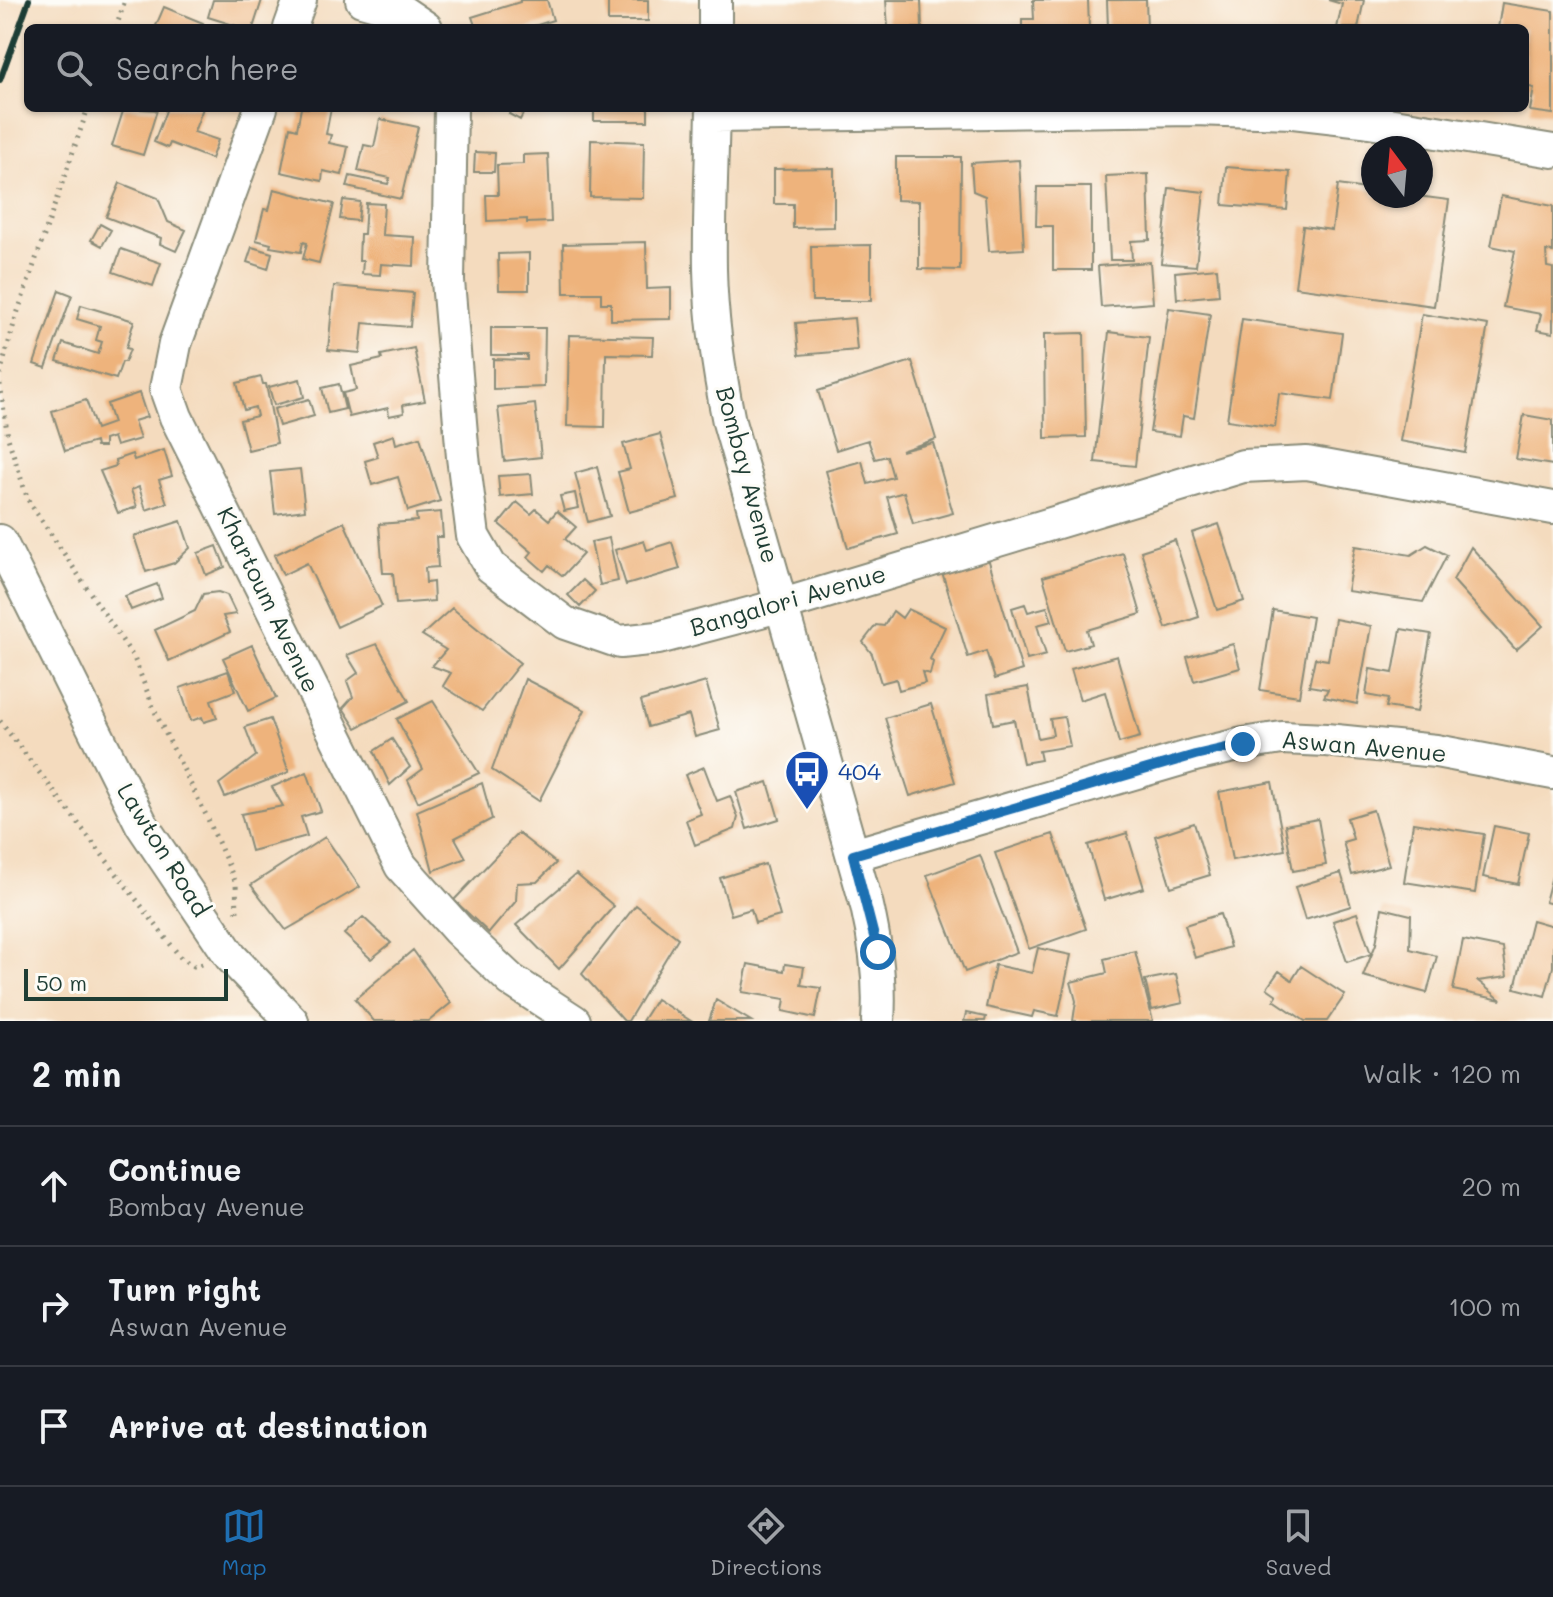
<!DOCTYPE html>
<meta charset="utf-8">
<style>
:root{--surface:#171b24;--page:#242831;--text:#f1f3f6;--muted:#9ea1a6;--line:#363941;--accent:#1f6fb2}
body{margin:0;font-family:Mali,sans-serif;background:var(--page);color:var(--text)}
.compass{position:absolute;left:1361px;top:136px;width:72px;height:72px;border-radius:50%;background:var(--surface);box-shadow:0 2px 6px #0004;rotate:344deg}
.scale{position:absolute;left:24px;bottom:20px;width:204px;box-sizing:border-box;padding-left:8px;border:4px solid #1f3d34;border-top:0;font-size:22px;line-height:28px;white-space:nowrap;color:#1f3d34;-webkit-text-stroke:6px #fdfcf7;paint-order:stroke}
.stop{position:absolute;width:24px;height:24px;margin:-18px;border:6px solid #1f6fb2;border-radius:50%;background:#fff}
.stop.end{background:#1f6fb2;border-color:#fff;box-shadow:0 2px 8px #0008}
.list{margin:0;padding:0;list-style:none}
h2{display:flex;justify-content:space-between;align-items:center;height:104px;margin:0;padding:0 32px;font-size:34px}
h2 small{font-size:26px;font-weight:400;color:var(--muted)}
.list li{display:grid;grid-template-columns:52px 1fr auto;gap:24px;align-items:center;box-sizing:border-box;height:120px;padding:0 32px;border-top:2px solid var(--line)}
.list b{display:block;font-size:30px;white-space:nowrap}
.list p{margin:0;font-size:26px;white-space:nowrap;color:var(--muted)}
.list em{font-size:26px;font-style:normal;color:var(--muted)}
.icon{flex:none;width:44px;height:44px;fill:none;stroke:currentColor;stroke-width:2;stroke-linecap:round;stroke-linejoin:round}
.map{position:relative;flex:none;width:1553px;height:1021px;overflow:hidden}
.search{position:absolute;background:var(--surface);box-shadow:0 2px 6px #0004;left:24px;right:24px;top:24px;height:88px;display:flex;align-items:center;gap:20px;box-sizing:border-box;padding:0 28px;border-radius:12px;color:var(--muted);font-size:30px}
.sheet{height:464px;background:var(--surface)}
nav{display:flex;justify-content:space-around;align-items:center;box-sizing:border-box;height:112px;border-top:2px solid var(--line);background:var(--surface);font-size:22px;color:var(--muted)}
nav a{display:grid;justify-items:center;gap:4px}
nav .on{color:var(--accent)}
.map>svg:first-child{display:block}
.building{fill:#eeb37b}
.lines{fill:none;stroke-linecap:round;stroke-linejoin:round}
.minor-casing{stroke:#8a8c79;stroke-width:36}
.path{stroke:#8a8c79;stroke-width:5;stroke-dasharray:2 6;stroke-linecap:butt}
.minor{stroke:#fff;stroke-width:32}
.rail{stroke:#1f3d34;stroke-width:6}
.route{stroke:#1f6fb2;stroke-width:10}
.labels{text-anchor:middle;stroke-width:6;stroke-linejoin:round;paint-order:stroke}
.street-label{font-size:24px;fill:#1f3d34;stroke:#fdfcf7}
.transit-label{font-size:24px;fill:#164399;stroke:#fdfcf7;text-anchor:start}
</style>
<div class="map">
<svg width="1553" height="1021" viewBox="0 0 1553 1021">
<rect width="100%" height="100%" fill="#fdfcf7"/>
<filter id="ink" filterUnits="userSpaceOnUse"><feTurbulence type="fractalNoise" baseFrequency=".0125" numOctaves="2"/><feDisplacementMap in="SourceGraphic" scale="16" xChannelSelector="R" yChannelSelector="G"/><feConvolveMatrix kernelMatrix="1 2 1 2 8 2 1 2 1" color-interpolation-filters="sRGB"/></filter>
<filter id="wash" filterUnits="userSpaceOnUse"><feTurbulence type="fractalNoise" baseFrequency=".006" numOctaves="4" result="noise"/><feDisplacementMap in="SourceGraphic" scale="32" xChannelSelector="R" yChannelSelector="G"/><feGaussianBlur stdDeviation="1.8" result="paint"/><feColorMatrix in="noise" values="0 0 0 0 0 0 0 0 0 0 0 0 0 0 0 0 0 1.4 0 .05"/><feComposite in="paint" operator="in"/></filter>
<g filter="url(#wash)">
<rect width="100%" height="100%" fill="#f4dbbe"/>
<g id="blocks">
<!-- building -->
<path class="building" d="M213,0H262L253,28H243L208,17Z
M520,0H547L553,20L528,28H476L472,17L520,2Z
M608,0H648V21H608Z
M886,0H921L922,28H888Z
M1033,0H1088L1089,28H1022V19H1034Z
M1107,0H1146L1147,28H1108Z
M1328,0H1364L1358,28H1337L1342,4Z
M1502,3L1553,11V114L1530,111L1534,88L1525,86V28H1498Z
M164,7L203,23L200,28H155Z
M124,108L157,110L143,155L112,146Z
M167,108H203L194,132L218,140L211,159L170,143L168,148L154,142Z
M301,108H331L326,134L331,135L329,143L348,147L342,175L323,171L322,181L281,172L290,127L297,129Z
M512,108H526L520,120L509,114Z
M594,108H648V121H594Z
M380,119L418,127L401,199L347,187L350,176L388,184L390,178L358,171L364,145L374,147Z
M591,140L644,142L643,198L590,197Z
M475,152L495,153L494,172H474Z
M548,154L551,222L527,223V219L487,221L486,195H498L497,165L523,164V155Z
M896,157H961L960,270L919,269V201L896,200Z
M1019,160L1024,249L989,251L985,196L973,191L971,163Z
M1226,167L1290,172L1287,210L1223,205Z
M834,168V227L793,228V204H774V169Z
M1148,174L1150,240L1131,241L1132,260H1110L1106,176Z
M120,183L158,198L168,222L186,230L176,251L160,244L161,238L106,217Z
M1338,185L1373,190V196H1417L1449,200L1434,306L1295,287L1303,226L1332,230Z
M1037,187H1091V270H1053V226H1036Z
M1169,188L1204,192L1196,266L1161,263Z
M274,189L334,204L319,263L303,259L307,243L303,242L301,252L270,247L271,244L256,240L264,209L269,210Z
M1501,196L1553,206V252L1546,251L1547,267L1553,268V333L1537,330L1541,314L1503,307L1515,251L1491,246Z
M343,200L360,202L358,221L340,219Z
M366,203L384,204L382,235L415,237L414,266L381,264L380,275L362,274L363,261H359L360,234H364Z
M100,224L111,230L102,246L91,240Z
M646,242L647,289L671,288V319L611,320V303H601V293H564L563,244Z
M871,245V301H812L811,246Z
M252,247L272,253L268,269L247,262Z
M121,249L161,263L153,286L113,272Z
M529,253V290H499L498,254Z
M1150,262L1153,303L1101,307L1098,266Z
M1217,268L1219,295L1177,299L1175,272Z
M334,286L413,293L410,327L363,323L360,353L328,350Z
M59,290L72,295L46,368L34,364Z
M81,305L134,321L126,348L130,349L125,362H122L116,379L57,361L63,343L98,354L102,342L96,340L100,326L77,319Z
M1169,308L1210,314L1194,418L1183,416L1180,436L1150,432Z
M1422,314L1488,325L1465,453L1400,441Z
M854,318L857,350L799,355L796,323Z
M1242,319L1342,333L1333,400L1279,393L1275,427L1227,420Z
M491,328H545L544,387L493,389V359L527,360V355H491Z
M1109,332L1149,337L1135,466L1095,462Z
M1084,333L1086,437L1045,438L1044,334Z
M569,335L653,337L652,355L606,354L605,427L567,426Z
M414,348L425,401L403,405L404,413L389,416L388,408L349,417L343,393L356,390L351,366L382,359L381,355Z
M912,361L936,439L901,451L933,443L953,513L913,524L904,492L887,497L898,534L848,548L826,471L862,461L868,484L893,477L887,456L875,459L868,440L836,450L818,391Z
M261,377L263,384H266L277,443L248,450L240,420L257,416L255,407L244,410L237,383Z
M300,379L304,397L274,405L269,387Z
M339,384L345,409L328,413L322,388Z
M139,393L147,417L134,421L140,439L116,446L113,437L104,440V447H96L95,442L65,451L52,411L86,400L96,429L113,423L107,404Z
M309,399L314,416L279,426L274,409Z
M535,404L541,457L504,461L498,408Z
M1524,415L1553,420V465L1516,459Z
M660,434L678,499L629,512L618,472L630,469L623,444Z
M394,435L396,444L420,437L440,501L408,511L398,477L372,485L365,461L378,457L373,442Z
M164,450L172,476L159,480L167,503L146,510L139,487L131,490L137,507L118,513L100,471L116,466L115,460L132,454L134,460Z
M597,467L610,516L588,522L575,473Z
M300,469L305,510L275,514L270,472Z
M531,474L533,494L500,497L498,476Z
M575,493L578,508L564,511L560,496Z
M517,502L531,514L536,509L549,520L557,511L576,527L565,539L583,554L563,576L549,565L544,571L528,557L532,552L499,524Z
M441,512L443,537H436L438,567L425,568L426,583L433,582L434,601L396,604L393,573H383L379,524L417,521L416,514Z
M181,521L190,548L174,563L146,572L134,536Z
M344,522L382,606L337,627L307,563L283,575L274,555Z
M1219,524L1244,601L1217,610L1192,533Z
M609,538L618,581L600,585L591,542Z
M1175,540L1199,617L1166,628L1141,551Z
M644,541L647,550L672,542L680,569L626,585L615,550Z
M1427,545L1447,555L1423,602L1347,591L1355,546L1411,555Z
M217,546L225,567L206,575L198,553Z
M1471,547L1543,626L1516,650L1453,580Z
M1123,553L1141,614L1087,630L1091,644L1065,651L1043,577Z
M988,558L1022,670L995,679L986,651L968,657L942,572Z
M583,580L595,591L580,607L568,595Z
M157,584L162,598L131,610L125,596Z
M218,592L227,595L236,614L223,616L230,632L169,661L155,630L195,611L203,594Z
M1025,604L1028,612L1047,607L1052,621L1037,625L1046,655L1027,660L1012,608Z
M452,608L520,663L482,711L443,686L451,673L432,666L446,650L422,635Z
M908,609L945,627L930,659L933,662L930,674L922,672L925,683L899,690L896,679L881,683L872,654L863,642L876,625L884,626L893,611L902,618Z
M1273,610L1312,617L1299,696L1260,690Z
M1335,619L1371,626L1357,704L1324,697L1328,689L1309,686L1315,658L1328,660Z
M1401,629L1431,634L1417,712L1386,707L1388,699L1366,695L1370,669L1393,673Z
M377,644L409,701L356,728L343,708L353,697L347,681L358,673L347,655Z
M1233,644L1240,668L1194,681L1187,657Z
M252,645L276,698L248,711L223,658Z
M1117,656L1140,737L1119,743L1105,692L1080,700L1071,669Z
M228,671L235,691L211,700L217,718L204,722L202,717L191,721L180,688Z
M525,679L585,710L539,801L492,770Z
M706,682L720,730L695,737L689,715L648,727L641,701Z
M1028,687L1038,738L1053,735L1050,719L1064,717L1070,746L1039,751L1041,760L1023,763L1014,720L993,724L988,694Z
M433,701L479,773L418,802L408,780L423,769L397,719Z
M931,704L955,782L910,796L885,718Z
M270,719L289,772L225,797L219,784L256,756L245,727Z
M392,739L410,767L390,785L374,751Z
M704,767L717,801L730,796L738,817L735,829L695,845L686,820L701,814L685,775Z
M307,772L321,811L301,817L307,836L251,851L241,814L283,806L272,787Z
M768,782L779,819L747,829L736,792Z
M1272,782L1285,850L1232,860L1219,792Z
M482,783L492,819L455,838L466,858L433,871L417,811Z
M1373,810L1389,865L1352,875L1343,842L1353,839L1347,818Z
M1318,819L1326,865L1293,871L1285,825Z
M1194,823L1210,875L1171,887L1155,836Z
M1413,823L1484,834L1475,893L1404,882Z
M1494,826L1529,833L1518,884L1483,877Z
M518,833L556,863L537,882L517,883L516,901L489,933L454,900Z
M1127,833L1144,888L1104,900L1088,845Z
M1053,834L1086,929L1029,949L995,853Z
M325,837L360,887L286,930L251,885Z
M980,855L1017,952L965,972L927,875Z
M765,864L780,916L755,923L751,909L731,915L720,878Z
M1341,873L1351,906L1305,920L1295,887Z
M576,874L614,906L559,969L516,925Z
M1552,876H1553V904L1545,902Z
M636,905L678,938L628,1021H624L582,974Z
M1382,908L1411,915L1410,949L1437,956L1427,993L1363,976L1376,944Z
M1357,913L1371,954L1347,962L1333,921Z
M1220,914L1230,947L1195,958L1185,925Z
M363,917L391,943L371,959L344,934Z
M1532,920L1553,926V967L1545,996L1515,988Z
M1463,940L1503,948L1507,977L1478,981L1501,1000L1453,990Z
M1038,948L1071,955L1058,1016L1034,1011L1032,1017L986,1007L995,965L1032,973Z
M413,950L451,1003L429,1021H374L355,999Z
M1135,951L1153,1021H1073L1076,1001L1071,982L1107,973L1104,959Z
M748,964L784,971L785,964L804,967L801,985L821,988L815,1018L783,1011L785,999L742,992Z
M1301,966L1345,995L1327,1021H1305L1274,1000L1277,995L1267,988L1279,971L1292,980Z
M1176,974L1183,1003L1152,1010L1145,980Z
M656,999L691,1021H642Z
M716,1000L751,1021H709Z
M966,1013L986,1017L985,1021H964Z"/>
</g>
</g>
<g filter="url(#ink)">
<use href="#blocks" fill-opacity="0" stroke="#8a8c79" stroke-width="2"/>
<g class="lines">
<!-- minor casing -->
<g class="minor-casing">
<path id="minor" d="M362,0L401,11L426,28
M290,28L300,0
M715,28V0
M261,108L175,344L166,389L176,417L401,866L458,930L511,980L574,1021
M451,108L448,281L463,457L473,536L491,567L565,623L620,642L658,638L783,605L1243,466L1307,463L1553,508
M713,108C712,162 709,215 710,269C711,320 719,372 729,422L867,906C876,945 881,981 878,1021
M713,116L1193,109L1293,112L1363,120L1553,151
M0,541L142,825L231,957L292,1021
M853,855L1195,755L1243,744L1282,738L1326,740L1436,751L1553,773"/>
</g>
<!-- path -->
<path class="path" d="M116,28L125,0
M0,374L16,317L88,108
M0,384L8,438L28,500L134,658L156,714L207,817L236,883L237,912
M0,721L181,958L194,966L203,964"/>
<!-- minor -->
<use href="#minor" class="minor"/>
<!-- rail -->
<path class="rail" d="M0,80L29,0"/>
</g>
</g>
<g class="lines" filter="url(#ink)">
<!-- route -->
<path class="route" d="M878,952L853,855L1195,755L1243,744"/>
</g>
<!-- icons -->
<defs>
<g id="bus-pin" transform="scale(2.3)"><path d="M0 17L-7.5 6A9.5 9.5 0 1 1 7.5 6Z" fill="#1a4fb4" stroke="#fdfcf7"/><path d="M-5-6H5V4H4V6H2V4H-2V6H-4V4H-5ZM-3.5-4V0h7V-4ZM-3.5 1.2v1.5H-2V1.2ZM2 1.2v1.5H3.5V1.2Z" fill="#fff"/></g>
</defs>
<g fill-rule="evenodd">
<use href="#bus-pin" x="807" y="772"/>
</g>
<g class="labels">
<!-- street labels -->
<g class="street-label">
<text transform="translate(747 475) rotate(75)" y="8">Bombay Avenue</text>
<text transform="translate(268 600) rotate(64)" y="8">Khartoum Avenue</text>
<text transform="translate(788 601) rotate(-16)" y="8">Bangalori Avenue</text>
<text transform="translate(1364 747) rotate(5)" y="8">Aswan Avenue</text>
<text transform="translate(163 850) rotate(58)" y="8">Lawton Road</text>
</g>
<!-- transit labels -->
<g class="transit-label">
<text x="838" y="780">404</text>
</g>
</g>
</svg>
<svg class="compass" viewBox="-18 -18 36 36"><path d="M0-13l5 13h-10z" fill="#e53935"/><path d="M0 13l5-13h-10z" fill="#9ea1a6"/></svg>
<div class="scale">50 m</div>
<div class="stop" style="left:878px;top:952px"></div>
<div class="stop end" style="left:1243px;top:744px"></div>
<div class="search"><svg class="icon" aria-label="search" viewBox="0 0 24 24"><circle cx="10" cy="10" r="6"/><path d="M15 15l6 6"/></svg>Search here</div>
</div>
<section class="sheet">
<h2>2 min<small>Walk · 120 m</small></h2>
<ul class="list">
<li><svg class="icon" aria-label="ahead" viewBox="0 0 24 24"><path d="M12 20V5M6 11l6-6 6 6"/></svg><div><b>Continue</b><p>Bombay Avenue</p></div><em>20 m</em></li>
<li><svg class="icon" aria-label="right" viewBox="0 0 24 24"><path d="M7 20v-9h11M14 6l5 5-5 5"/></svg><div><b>Turn right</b><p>Aswan Avenue</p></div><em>100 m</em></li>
<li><svg class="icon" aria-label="arrive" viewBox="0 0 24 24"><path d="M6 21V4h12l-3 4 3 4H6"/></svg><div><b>Arrive at destination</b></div></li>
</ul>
</section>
<nav>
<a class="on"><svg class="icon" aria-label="map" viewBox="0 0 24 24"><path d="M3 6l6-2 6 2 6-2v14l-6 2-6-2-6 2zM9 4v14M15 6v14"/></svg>Map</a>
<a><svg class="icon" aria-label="directions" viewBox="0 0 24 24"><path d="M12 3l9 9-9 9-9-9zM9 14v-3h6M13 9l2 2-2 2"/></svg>Directions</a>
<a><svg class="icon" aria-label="saved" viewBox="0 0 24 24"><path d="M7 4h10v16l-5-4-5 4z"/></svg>Saved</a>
</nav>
